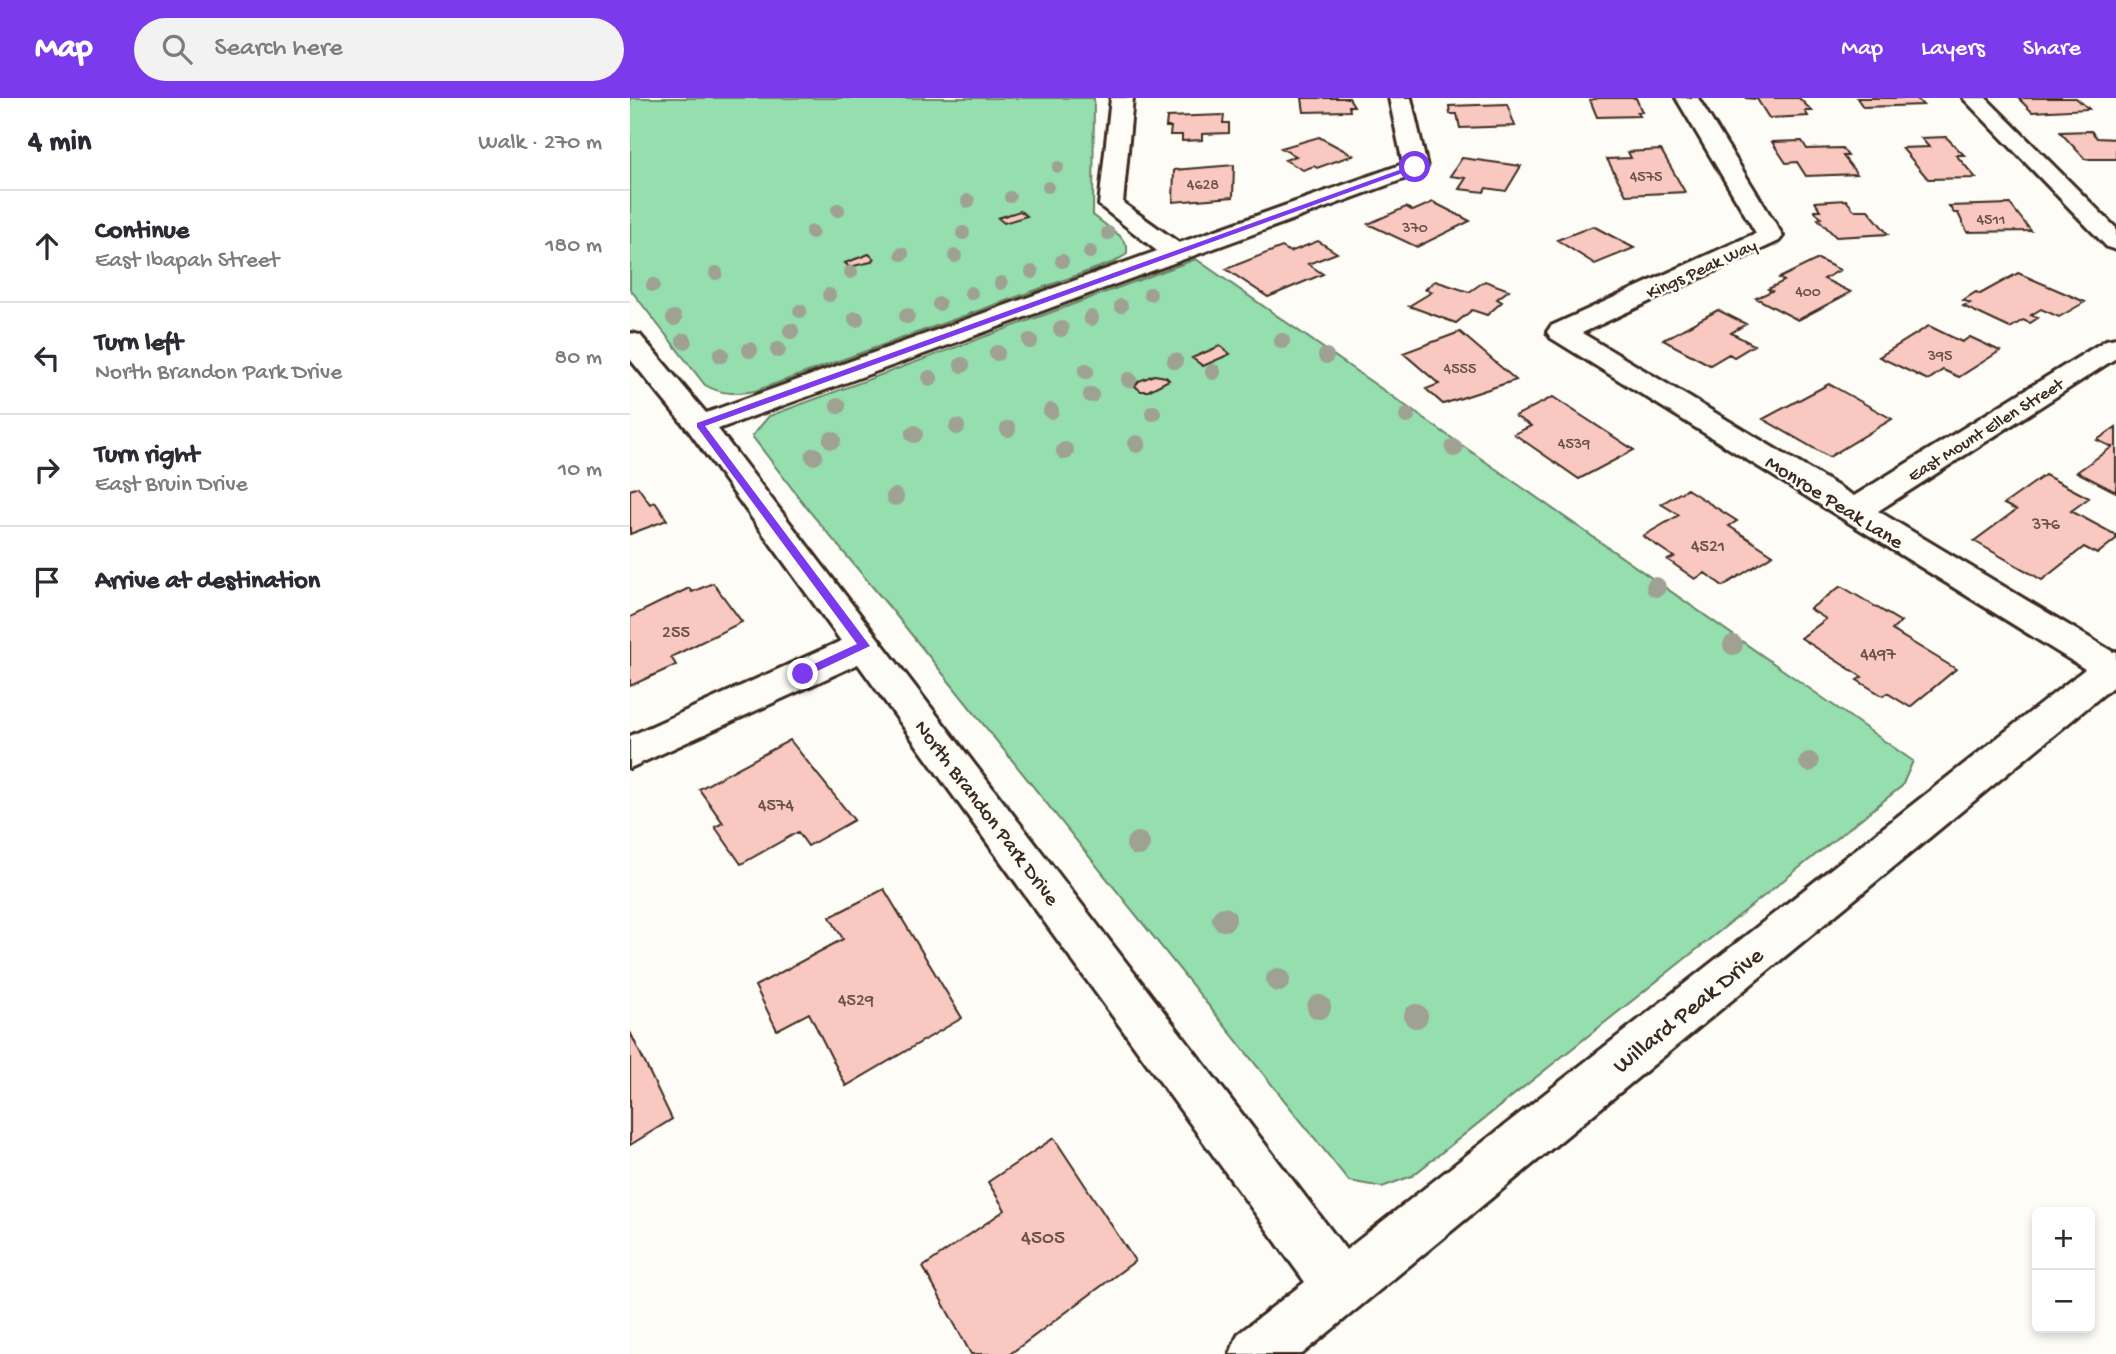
<!DOCTYPE html>
<meta charset="utf-8">
<style>
:root{--surface:#fff;--page:#f2f2f3;--text:#2b2b33;--muted:#7c7c81;--line:#e1e1e2;--accent:#7c3aed}
body{margin:0;font-family:"Gochi Hand",sans-serif;background:var(--page);color:var(--text)}
.controls{position:absolute;right:21px;bottom:21px;display:grid;overflow:hidden;border-radius:10px;box-shadow:0 4px 10px #0003}
.controls button{width:63px;height:63px;display:grid;place-items:center;padding:0;border:0;border-bottom:2px solid var(--line);background:var(--surface);color:var(--text);font:35px sans-serif}
.stop{position:absolute;width:21px;height:21px;margin:-16px;border:5px solid #7c3aed;border-radius:50%;background:#fff}
.stop.end{background:#7c3aed;border-color:#fff;box-shadow:0 2px 7px #0008}
.list{margin:0;padding:0;list-style:none}
h2{display:flex;justify-content:space-between;align-items:center;height:91px;margin:0;padding:0 28px;font-size:30px}
h2 small{font-size:23px;font-weight:400;color:var(--muted)}
.list li{display:grid;grid-template-columns:46px 1fr auto;gap:21px;align-items:center;box-sizing:border-box;height:112px;padding:0 28px;border-top:2px solid var(--line)}
.list b{display:block;font-size:26px;white-space:nowrap}
.list p{margin:0;font-size:23px;white-space:nowrap;color:var(--muted)}
.list em{font-size:23px;font-style:normal;color:var(--muted)}
.icon{flex:none;width:38px;height:38px;fill:none;stroke:currentColor;stroke-width:2;stroke-linecap:round;stroke-linejoin:round}
.map{position:relative;flex:none;width:1486px;height:1256px;overflow:hidden}
header{display:flex;align-items:center;gap:42px;box-sizing:border-box;height:98px;padding:0 35px;background:var(--accent);color:#fff}
header strong{font-size:33px}
nav{display:flex;gap:38px;margin-inline-start:auto;font-size:24px}
.search{width:490px;height:63px;background:var(--page);display:flex;align-items:center;gap:18px;box-sizing:border-box;padding:0 24px;border-radius:38px;color:var(--muted);font-size:26px}
main{display:flex}
aside{flex:1;background:var(--surface)}
.map>svg:first-child{display:block}
.green{fill:#95deae;stroke:#688466;stroke-width:2}
.building{fill:#f9c9c1;stroke:#3b2a1e;stroke-width:2}
.lines{fill:none;stroke-linecap:round;stroke-linejoin:round}
.minor-casing{stroke:#3b2a1e;stroke-width:6}
.minor{fill:#fdfcf7;fill-rule:evenodd}
.tree{fill:#9fa193}
.route{fill:#7c3aed}
.labels{text-anchor:middle;stroke-width:5;stroke-linejoin:round;paint-order:stroke}
.far-number-label{font-size:16px;fill:#6a5247}
.far-street-label{font-size:18px;fill:#3b2a1e;stroke:#fdfcf7}
.number-label{font-size:18px;fill:#6a5247}
.street-label{font-size:21px;fill:#3b2a1e;stroke:#fdfcf7}
.near-number-label{font-size:21px;fill:#6a5247}
.near-street-label{font-size:24px;fill:#3b2a1e;stroke:#fdfcf7}
</style>
<header>
<strong>Map</strong>
<div class="search"><svg class="icon" aria-label="search" viewBox="0 0 24 24"><circle cx="10" cy="10" r="6"/><path d="M15 15l6 6"/></svg>Search here</div>
<nav><a>Map</a><a>Layers</a><a>Share</a></nav>
</header>
<main>
<aside>
<h2>4 min<small>Walk · 270 m</small></h2>
<ul class="list">
<li><svg class="icon" aria-label="ahead" viewBox="0 0 24 24"><path d="M12 20V5M6 11l6-6 6 6"/></svg><div><b>Continue</b><p>East Ibapah Street</p></div><em>180 m</em></li>
<li><svg class="icon" aria-label="left" viewBox="0 0 24 24"><path d="M17 20v-9H6M10 6l-5 5 5 5"/></svg><div><b>Turn left</b><p>North Brandon Park Drive</p></div><em>80 m</em></li>
<li><svg class="icon" aria-label="right" viewBox="0 0 24 24"><path d="M7 20v-9h11M14 6l5 5-5 5"/></svg><div><b>Turn right</b><p>East Bruin Drive</p></div><em>10 m</em></li>
<li><svg class="icon" aria-label="arrive" viewBox="0 0 24 24"><path d="M6 21V4h12l-3 4 3 4H6"/></svg><div><b>Arrive at destination</b></div></li>
</ul>
</aside>
<div class="map">
<svg width="1486" height="1256" viewBox="0 0 1486 1256">
<rect width="100%" height="100%" fill="#fdfcf7"/>
<filter id="ink" filterUnits="userSpaceOnUse"><feTurbulence type="fractalNoise" baseFrequency=".0143" numOctaves="2"/><feDisplacementMap in="SourceGraphic" scale="14" xChannelSelector="R" yChannelSelector="G"/><feConvolveMatrix kernelMatrix="1 2 1 2 8 2 1 2 1" color-interpolation-filters="sRGB"/></filter>
<g filter="url(#ink)">
<!-- green -->
<path class="green" d="M0,0H464L463,117L490,138L497,148V156L484,164L125,293C107,296 92,297 75,287L0,191Z
M566,161L1283,663L1272,688L782,1078L752,1089L719,1083L261,511L180,414L122,338L139,318Z"/>
<!-- building -->
<path class="building" d="M672,0H719L724,8H719L720,13L674,14Z
M969,0H1006L1012,14H1007L1010,18L967,19L960,2Z
M1115,0H1169L1182,13H1175L1178,18L1139,20L1127,1Z
M1227,0H1286L1293,7L1233,9Z
M1388,0H1446L1459,11L1402,14Z
M877,6L885,28L830,30L827,16H820L819,8Z
M594,17L593,25H599V35L572,36V42L552,43V37H540L541,29H536L537,19Z
M1461,33L1467,40L1486,41V61H1455L1430,34Z
M689,39L723,57L687,70L684,68L673,72L655,62L666,58L651,50Z
M1316,39L1334,57H1326L1346,80L1298,81L1272,50L1299,49L1291,40Z
M1172,43L1177,51L1212,50L1218,58H1213L1227,76L1176,78L1167,64L1156,65L1142,44Z
M1031,52L1055,94L996,97L977,61L1001,60L998,54Z
M832,60L891,68L876,93L856,90L854,94L829,91L836,80L820,78Z
M604,67L603,99L543,104L544,72Z
M1216,102L1224,112H1238L1258,136L1206,139L1188,121L1191,120L1184,112H1190L1185,104Z
M803,104L840,123L787,149L738,126L776,109L783,113Z
M1380,106L1401,133L1337,134L1328,115H1324L1319,108Z
M390,113L397,118L374,125L368,120Z
M963,128L1004,150L965,166L927,142Z
M688,143L707,155L678,166L693,176L638,199L596,171L652,149L660,154Z
M239,156L244,161L241,164L219,169L215,165Z
M1188,161L1210,172L1194,181L1221,194L1168,222L1126,200L1142,193L1138,191L1154,183L1149,180Z
M1388,175L1455,204L1429,219L1411,211L1401,217L1408,220L1400,225L1393,222L1380,230L1333,208L1340,205L1333,202L1346,194L1350,196Z
M805,183L839,194L855,183L879,192L867,201L872,204L857,217L842,212L826,225L779,208L802,194L795,191Z
M1088,212L1116,226L1101,235L1124,247L1104,259L1099,256L1080,267L1033,242Z
M1299,228L1332,244L1340,239L1370,253L1329,279L1313,272L1298,282L1249,259Z
M830,234L886,282L813,306L796,291L809,286L773,255Z
M590,248L600,256L573,268L562,260Z
M524,277L536,279L539,282L518,293H511L505,288L509,283Z
M1199,286L1262,321L1199,359L1133,321Z
M923,299L1004,352L949,381L884,336L901,328L885,318Z
M1486,329V394L1447,374L1482,349L1467,342Z
M1415,377L1459,400L1441,413L1486,437V441L1467,456L1454,449L1412,482L1344,443L1386,412L1374,406Z
M8,389L20,406L25,404L37,422L0,436V392Z
M1057,391L1107,423L1099,428L1143,457L1093,488L1075,475L1065,481L1038,462L1044,459L1013,438L1049,417L1031,406Z
M83,485L112,524L41,559L46,567L0,588V519L59,490L62,494Z
M1211,488L1271,524L1262,532L1326,571L1280,609L1257,595L1253,598L1227,582L1232,579L1171,540L1196,521L1180,511Z
M160,642L224,722L178,748L168,734L111,766L85,729L93,725L69,691Z
M254,791L332,920L216,988L179,915L147,932L125,888L213,841L200,819Z
M0,934L42,1021L0,1047Z
M424,1040L505,1163L380,1256H341L293,1169L375,1112L358,1084Z"/>
<g class="lines">
<!-- minor casing -->
<g class="minor-casing">
<path id="minor" d="M481,0H503L493,105L549,145L773,66L759,0H781L797,69L793,74L88,331L716,1152L1455,571L921,240L917,234L921,228L1126,135L1046,0H1068L1153,138L1149,143L952,235L1224,398L1476,242L1486,240V260L1248,413L1483,554L1486,553V586L672,1256H600L608,1236L675,1184L228,566L0,670V638L211,543L59,333L0,261V235L10,237L76,315L527,153L469,107Z
M1333,0H1356L1486,130V152L1477,149Z"/>
</g>
<!-- minor -->
<use href="#minor" class="minor"/>
</g>
<!-- trees -->
<g class="tree">
<circle cx="428" cy="69" r="6"/>
<circle cx="418" cy="89" r="6"/>
<circle cx="380" cy="99" r="6"/>
<circle cx="338" cy="103" r="7"/>
<circle cx="208" cy="112" r="7"/>
<circle cx="182" cy="134" r="7"/>
<circle cx="333" cy="135" r="7"/>
<circle cx="478" cy="135" r="7"/>
<circle cx="460" cy="154" r="7"/>
<circle cx="272" cy="156" r="7"/>
<circle cx="325" cy="158" r="7"/>
<circle cx="432" cy="163" r="7"/>
<circle cx="221" cy="174" r="7"/>
<circle cx="402" cy="174" r="7"/>
<circle cx="86" cy="175" r="7"/>
<circle cx="371" cy="185" r="7"/>
<circle cx="23" cy="187" r="7"/>
<circle cx="341" cy="195" r="7"/>
<circle cx="520" cy="196" r="7"/>
<circle cx="199" cy="197" r="7"/>
<circle cx="309" cy="206" r="7"/>
<circle cx="491" cy="208" r="7"/>
<circle cx="170" cy="213" r="7"/>
<circle cx="277" cy="218" r="8"/>
<circle cx="44" cy="220" r="8"/>
<circle cx="461" cy="220" r="8"/>
<circle cx="226" cy="221" r="8"/>
<circle cx="431" cy="231" r="8"/>
<circle cx="161" cy="233" r="8"/>
<circle cx="54" cy="243" r="8"/>
<circle cx="400" cy="243" r="8"/>
<circle cx="652" cy="243" r="8"/>
<circle cx="120" cy="252" r="8"/>
<circle cx="148" cy="252" r="8"/>
<circle cx="367" cy="255" r="8"/>
<circle cx="91" cy="257" r="8"/>
<circle cx="696" cy="258" r="8"/>
<circle cx="545" cy="263" r="8"/>
<circle cx="332" cy="267" r="8"/>
<circle cx="456" cy="273" r="8"/>
<circle cx="583" cy="274" r="8"/>
<circle cx="300" cy="280" r="8"/>
<circle cx="499" cy="282" r="8"/>
<circle cx="461" cy="297" r="8"/>
<circle cx="208" cy="308" r="8"/>
<circle cx="421" cy="313" r="8"/>
<circle cx="523" cy="315" r="8"/>
<circle cx="777" cy="318" r="8"/>
<circle cx="327" cy="329" r="8"/>
<circle cx="378" cy="331" r="8"/>
<circle cx="284" cy="336" r="9"/>
<circle cx="202" cy="342" r="9"/>
<circle cx="507" cy="346" r="9"/>
<circle cx="824" cy="350" r="9"/>
<circle cx="435" cy="353" r="9"/>
<circle cx="184" cy="358" r="9"/>
<circle cx="265" cy="399" r="9"/>
<circle cx="1026" cy="489" r="10"/>
<circle cx="1103" cy="547" r="10"/>
<circle cx="1179" cy="664" r="10"/>
<circle cx="508" cy="746" r="12"/>
<circle cx="594" cy="821" r="12"/>
<circle cx="648" cy="882" r="12"/>
<circle cx="689" cy="909" r="12"/>
<circle cx="786" cy="918" r="12"/>
</g>
</g>
<!-- route -->
<path class="route" d="M783,67L789,69L75,328L240,548L177,578H169V573L227,546L67,329V325Z"/>
<g class="labels">
<!-- far-number labels -->
<g class="far-number-label">
<text x="1016" y="83">4575</text>
<text x="573" y="91">4628</text>
<text x="1361" y="126">4511</text>
<text x="785" y="134">370</text>
<text x="1178" y="198">400</text>
<text x="1310" y="262">395</text>
<text x="830" y="275">4555</text>
<text x="944" y="350">4539</text>
</g>
<!-- far-street labels -->
<g class="far-street-label">
<text transform="translate(1071 170) rotate(-25)" y="6">Kings Peak Way</text>
<text transform="translate(1355 331) rotate(-32)" y="6">East Mount Ellen Street</text>
</g>
<!-- number labels -->
<g class="number-label">
<text x="1416" y="431">376</text>
<text x="1078" y="453">4521</text>
<text x="46" y="539">255</text>
<text x="1248" y="561">4497</text>
<text x="146" y="712">4574</text>
<text x="226" y="907">4529</text>
</g>
<!-- street labels -->
<g class="street-label">
<text transform="translate(1205 403) rotate(32)" y="7">Monroe Peak Lane</text>
<text transform="translate(358 714) rotate(53)" y="7">North Brandon Park Drive</text>
</g>
<!-- near-number labels -->
<g class="near-number-label">
<text x="413" y="1145">4505</text>
</g>
<!-- near-street labels -->
<g class="near-street-label">
<text transform="translate(1057 911) rotate(-39)" y="8">Willard Peak Drive</text>
</g>
</g>
</svg>
<div class="controls">
<button>+</button>
<button>−</button>
</div>
<div class="stop" style="left:785px;top:69px"></div>
<div class="stop end" style="left:173px;top:576px"></div>
</div>
</main>
